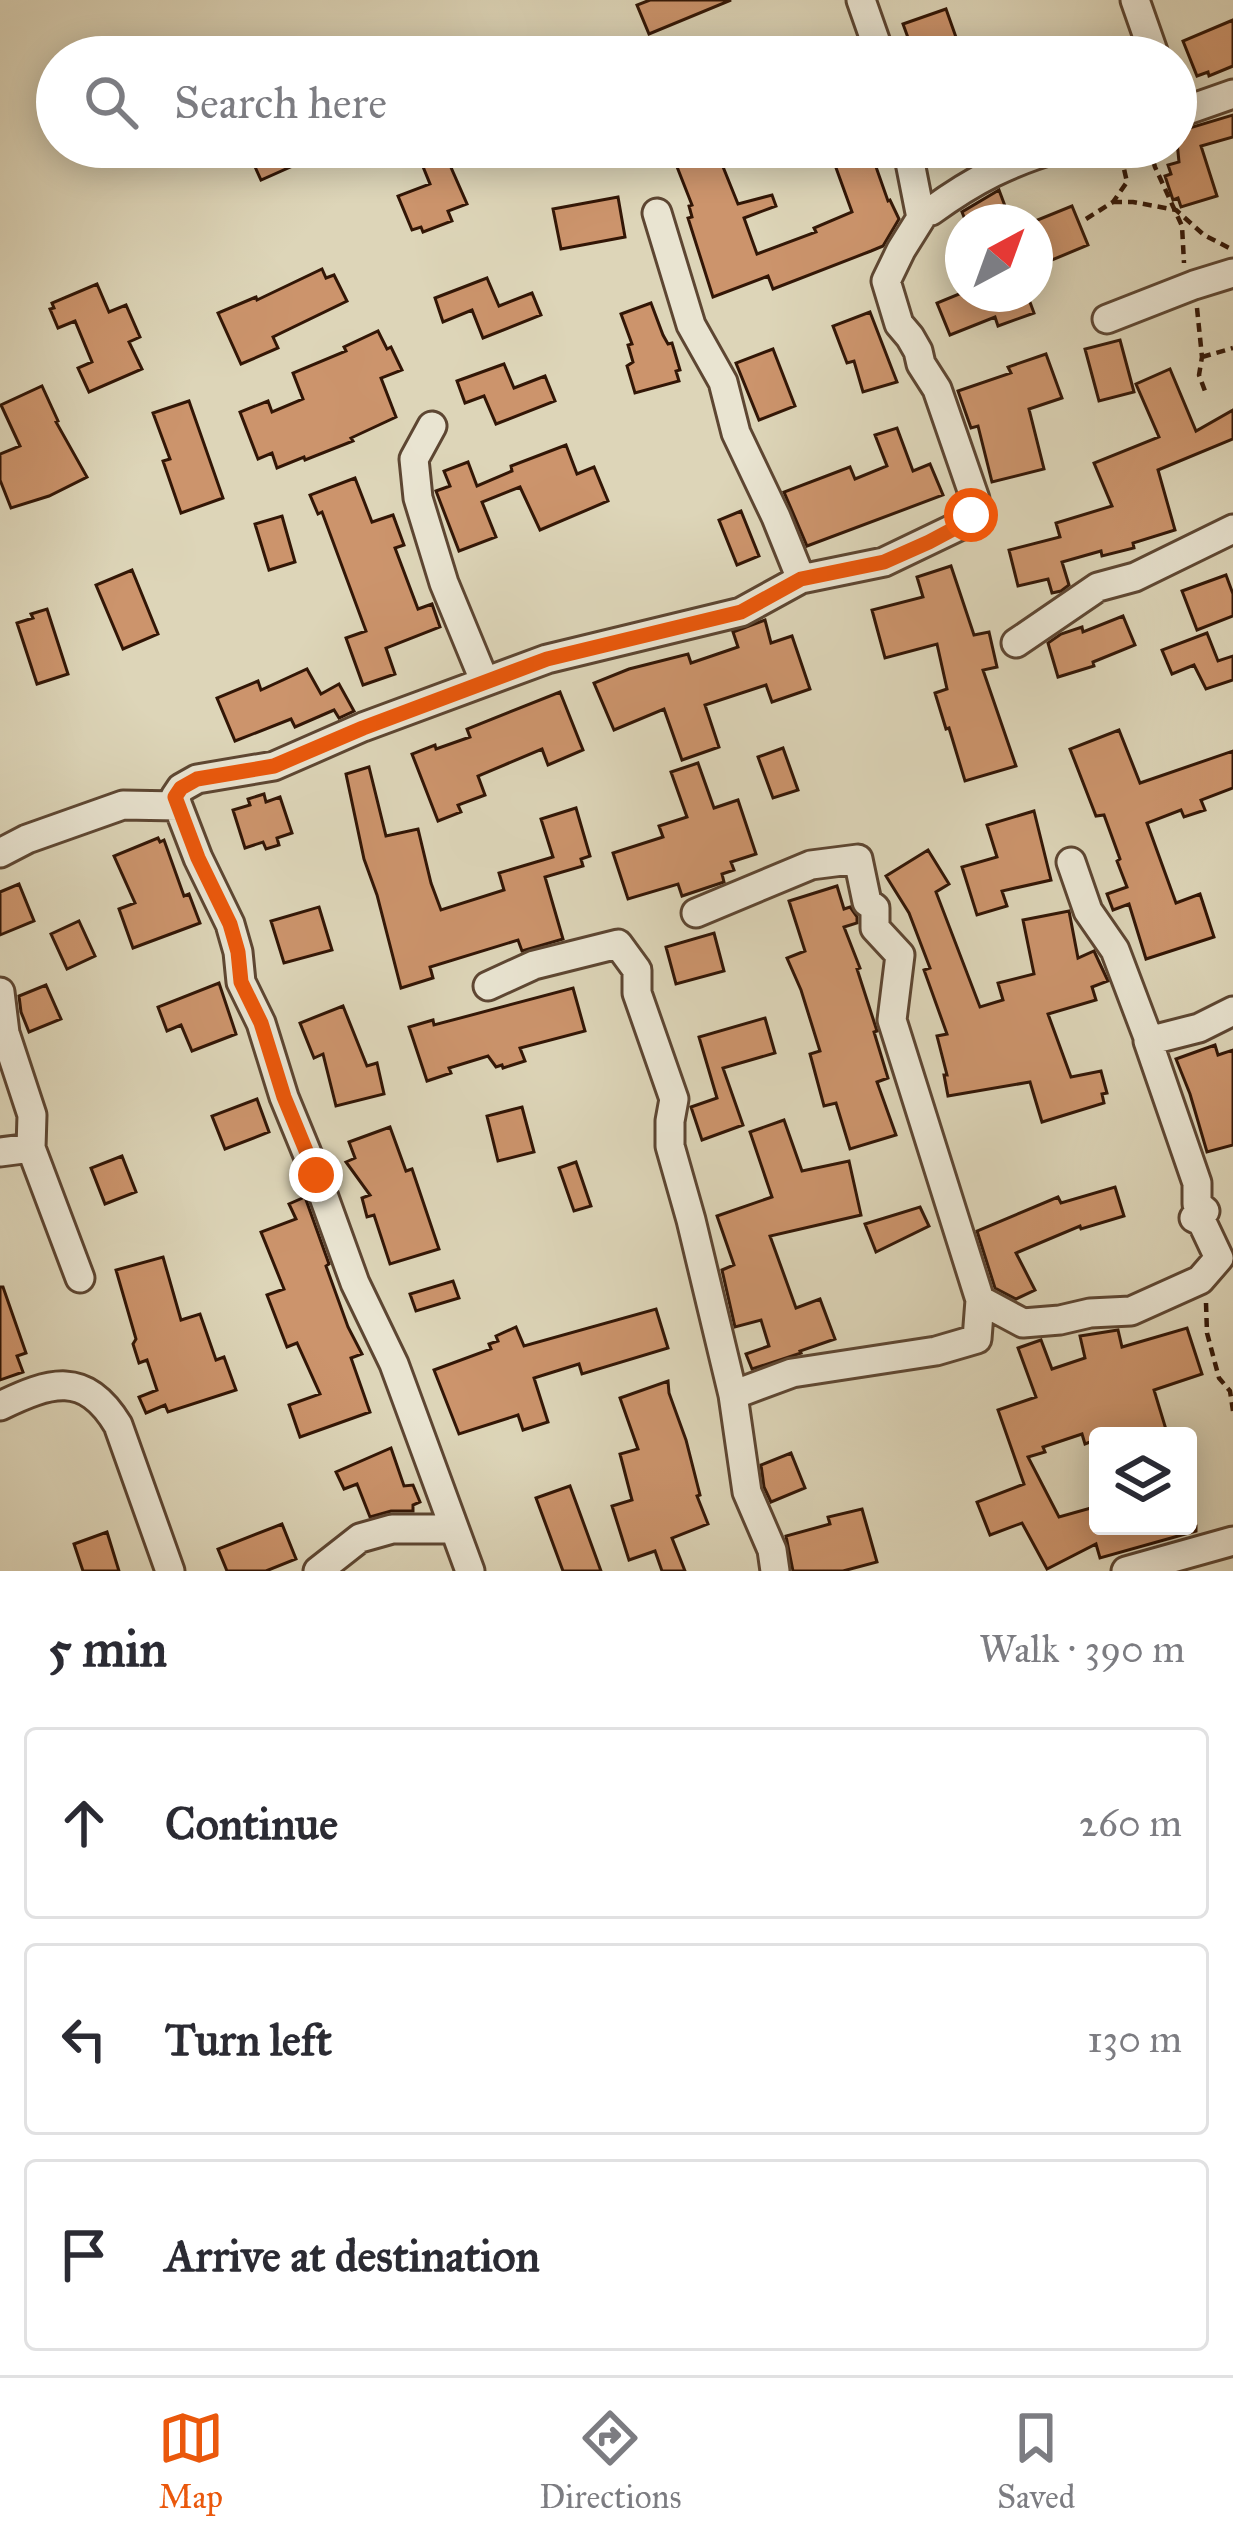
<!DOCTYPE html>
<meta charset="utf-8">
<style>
:root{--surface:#fff;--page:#f7f7f7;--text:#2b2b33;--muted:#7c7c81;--line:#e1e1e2;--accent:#ea580c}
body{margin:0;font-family:"IM FELL Great Primer",serif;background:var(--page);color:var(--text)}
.controls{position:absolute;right:36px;bottom:36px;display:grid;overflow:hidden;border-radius:12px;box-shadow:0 6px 30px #0003}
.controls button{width:108px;height:108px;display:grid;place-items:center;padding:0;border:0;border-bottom:3px solid var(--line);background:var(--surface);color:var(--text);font:60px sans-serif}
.compass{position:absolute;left:945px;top:204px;width:108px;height:108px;border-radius:50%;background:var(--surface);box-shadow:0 6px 30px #0003;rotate:41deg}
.stop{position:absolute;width:36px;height:36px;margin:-27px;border:9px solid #ea580c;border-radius:50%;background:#fff}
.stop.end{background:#ea580c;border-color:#fff;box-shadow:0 3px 12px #0008}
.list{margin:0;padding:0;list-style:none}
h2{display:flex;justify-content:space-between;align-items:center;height:156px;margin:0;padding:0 48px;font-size:51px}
h2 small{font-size:39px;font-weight:400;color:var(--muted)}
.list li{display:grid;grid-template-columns:78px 1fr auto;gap:36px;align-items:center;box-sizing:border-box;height:192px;margin:0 24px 24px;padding:0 24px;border:3px solid var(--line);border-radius:12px}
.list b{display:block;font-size:45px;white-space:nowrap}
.list em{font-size:39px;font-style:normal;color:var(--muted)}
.icon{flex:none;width:66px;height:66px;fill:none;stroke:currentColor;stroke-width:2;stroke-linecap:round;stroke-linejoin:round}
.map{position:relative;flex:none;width:1233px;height:1571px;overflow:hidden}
.search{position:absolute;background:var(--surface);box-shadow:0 6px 30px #0003;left:36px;right:36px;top:36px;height:132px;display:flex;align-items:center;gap:30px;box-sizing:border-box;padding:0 42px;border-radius:66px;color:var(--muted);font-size:45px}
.sheet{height:804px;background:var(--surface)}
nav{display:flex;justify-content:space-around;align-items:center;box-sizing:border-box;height:168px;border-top:3px solid var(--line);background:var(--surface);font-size:33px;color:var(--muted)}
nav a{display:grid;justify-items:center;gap:6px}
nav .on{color:var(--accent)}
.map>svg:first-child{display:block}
.building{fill:#cc946c;stroke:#321606;stroke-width:3}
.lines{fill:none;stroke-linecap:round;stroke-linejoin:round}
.minor-casing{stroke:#5d4632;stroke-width:33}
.path{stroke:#321606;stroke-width:4.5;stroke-dasharray:9 6;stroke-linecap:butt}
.minor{stroke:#e9e4d1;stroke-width:27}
.route{stroke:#ea580c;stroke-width:15}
</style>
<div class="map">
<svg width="1233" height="1571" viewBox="0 0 1233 1571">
<rect width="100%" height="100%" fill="#ddd5b8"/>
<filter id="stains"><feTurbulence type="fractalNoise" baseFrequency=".00167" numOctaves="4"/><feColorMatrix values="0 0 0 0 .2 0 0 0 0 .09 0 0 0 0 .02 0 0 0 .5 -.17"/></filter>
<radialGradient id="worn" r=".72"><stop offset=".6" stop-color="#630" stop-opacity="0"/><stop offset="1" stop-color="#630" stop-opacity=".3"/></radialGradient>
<!-- building -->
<path class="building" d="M650,0H731L649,34L637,5Z
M946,9L963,57H915L903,24Z
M1233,20V66L1209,76L1208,72L1197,76L1183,41Z
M1233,115V137L1201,146L1217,196L1181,207L1178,198L1173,200L1165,176L1171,174L1168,165L1179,162L1176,132Z
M246,147H300L306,160L261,180Z
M415,147H442L467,204L448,211L452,221L423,232L421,227L412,230L398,196L430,184Z
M690,147H715L738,204L772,195L776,206L744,218L757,254L816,232L814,228L852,212L831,154L852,147H869L888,201L890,200L899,219L883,246L871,251L773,289L768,276L713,297L688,218L692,217L689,206L692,205L672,154Z
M999,190L1011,222H966L962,212Z
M618,197L625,237L561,249L553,209Z
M1072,206L1088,245L1035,267V221Z
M322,269L326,278L334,275L347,301L273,337L278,348L241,364L218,313L256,297L257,300Z
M487,278L499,306L532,293L541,315L483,338L472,310L443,322L435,298Z
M97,284L109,312L126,305L140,337L129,342L142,369L89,392L78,368L92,362L75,321L58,328L50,309L54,308L52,303Z
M959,294H1027L1034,313L998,326L995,317L950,335L937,303Z
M651,303L663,335L668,344L672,343L680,370L676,371L679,381L635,393L627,366L633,362L628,345L632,344L621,314Z
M870,312L897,382L863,392L854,361L847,363L833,326Z
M378,331L387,349L391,347L402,370L381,378L396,417L351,438L353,441L305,460L304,457L277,468L272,453L258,459L240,412L268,401L272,412L303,399L293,373L346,351L344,347Z
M1120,340L1134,392L1099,401L1085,349Z
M773,349L795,406L759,420L736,363Z
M1046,354L1062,398L1029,409L1044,469L992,482L978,426L971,428L958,391L1011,373L1008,367Z
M504,364L514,388L545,376L555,401L496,424L484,396L465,403L457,381Z
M1170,369L1196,431L1233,410V439L1158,470L1175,530L1133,543L1134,548L1102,556L1101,551L1062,562L1069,585L1061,591L1052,593L1048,579L1018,586L1009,550L1060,537L1056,523L1112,506L1094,463L1159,437L1136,384Z
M42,386L58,421L56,422L87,477L49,496L11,508L0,480V454L20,446L1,405Z
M189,401L223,498L181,513L163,461L170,459L153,413Z
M897,428L913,471L930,464L943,495L807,546L784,492L850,467L855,479L887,466L875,435Z
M566,445L577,474L594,467L608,501L540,530L520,487L482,502L496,537L459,551L436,491L450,486L444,471L468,462L477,486L512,471L511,466Z
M355,478L372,522L393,515L404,545L395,548L418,609L432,604L440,627L386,648L395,674L363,685L346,638L366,631L322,512L318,514L310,495Z
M741,511L759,556L737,565L719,520Z
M282,516L295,562L269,570L255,524Z
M951,566L974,635L989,632L997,667L983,670L1016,766L965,781L949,728L946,729L935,693L947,689L937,644L885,658L872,610L923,597L917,577Z
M132,570L158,634L123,649L96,585Z
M1226,575L1233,594V616L1197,630L1182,591Z
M47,609L68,674L37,684L17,623L33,618L31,614Z
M1123,616L1135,645L1093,662L1094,666L1058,677L1048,643L1061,634L1082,627L1083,632Z
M765,620L771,643L792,636L810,689L772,702L766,685L705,705L719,747L682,760L664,709L614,730L594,683L629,669L688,654L691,663L738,647L733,632Z
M1207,633L1218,661L1233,656V680L1206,689L1194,665L1172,674L1162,650Z
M307,669L321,694L339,684L354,711L339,718L334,710L295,727L291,719L235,741L217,698L258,681L261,690Z
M560,692L583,750L548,765L542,749L478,776L485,795L458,805L461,812L438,821L412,754L435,745L436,749L470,737L467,729Z
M1119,730L1140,783L1233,751V788L1201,800L1205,810L1184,817L1181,810L1147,823L1176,903L1200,894L1214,937L1146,959L1129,904L1113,910L1107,894L1127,887L1117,861L1120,859L1104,815L1096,816L1070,749Z
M783,748L798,790L773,798L758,757Z
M698,763L714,808L738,800L756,854L731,862L734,870L722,874L724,882L682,896L678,884L628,899L613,853L663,837L659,826L687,817L671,772Z
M369,767L386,836L418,829L431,883L441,910L504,890L499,873L553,857L541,819L576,808L590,856L581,859L583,866L545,877L563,939L522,951L518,940L430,967L433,978L401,988L377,895L364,859L346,774Z
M264,794L266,802L280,797L292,833L277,838L279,845L266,849L263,842L245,848L233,810L250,805L248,799Z
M1034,811L1051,880L1002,891L1007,906L977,915L962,867L997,857L987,825Z
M158,838L160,842L164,840L184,896L189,894L200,923L133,948L119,909L135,903L114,856Z
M928,850L949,884L936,892L980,1007L1003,1000L998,983L1034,974L1023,920L1069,911L1078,958L1094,951L1108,981L1092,987L1096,1000L1048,1014L1071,1077L1101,1071L1107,1093L1102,1094L1104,1103L1042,1122L1030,1082L948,1096L944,1075H947L937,1036L947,1034L924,970L930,968L909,913L886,876Z
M19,884L34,921L0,935V892Z
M837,886L844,909L850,907L857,917V923L844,927L860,968L857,969L877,1031L874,1032L888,1078L877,1082L896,1135L850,1149L836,1103L824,1106L810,1054L820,1051L801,990L787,958L805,951L789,901Z
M319,907L332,950L284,963L271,921Z
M79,921L95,956L67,969L51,934Z
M714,933L724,971L676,984L666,947Z
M219,983L236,1034L192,1051L181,1025L167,1031L158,1007Z
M46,985L61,1019L29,1032L21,1012L19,996Z
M573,988L585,1031L520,1048L525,1061L503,1068L502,1065L496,1067L488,1056L449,1068L451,1073L427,1081L409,1027L433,1020L434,1025Z
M343,1006L367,1066L377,1063L384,1094L336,1106L323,1054L314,1058L300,1023Z
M765,1018L775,1053L723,1068L743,1125L702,1140L691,1107L717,1098L699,1037Z
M1215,1045L1218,1055L1233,1050V1145L1207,1152L1190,1094L1176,1059Z
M257,1099L269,1132L225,1149L212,1116Z
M522,1107L534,1152L498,1161L487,1116Z
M784,1120L802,1171L849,1161L861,1215L770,1236L796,1308L820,1299L835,1339L800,1351L801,1353L752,1369L746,1354L769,1346L761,1320L735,1327L722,1270L734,1265L717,1216L772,1197L750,1132Z
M390,1127L406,1171L412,1169L439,1249L390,1264L374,1215L367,1217L362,1198L370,1195L346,1162L355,1158L349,1142Z
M122,1156L136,1192L105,1204L91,1168Z
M576,1162L591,1206L574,1211L559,1168Z
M1115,1187L1124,1216L1081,1229L1080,1226L1016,1253L1035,1290L1016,1299L995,1288L977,1231L1058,1197L1061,1203Z
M305,1197L329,1264L326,1266L348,1327L362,1354L351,1358L370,1412L300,1437L289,1405L320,1394L297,1343L287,1347L267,1295L284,1289L261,1232L296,1219L289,1204Z
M920,1207L929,1226L876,1252L865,1224Z
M163,1257L181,1320L200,1314L216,1360L224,1357L236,1390L168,1412L165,1405L146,1413L139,1397L157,1390L147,1360L139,1363L133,1344L136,1339L116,1270Z
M453,1281L459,1298L416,1311L410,1294Z
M0,1287H3L26,1353L17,1356L23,1372L0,1380Z
M656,1309L668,1348L582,1374L579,1364L534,1378L548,1422L523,1430L518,1415L459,1434L434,1370L491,1349L489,1344L498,1341L496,1336L516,1327L524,1346Z
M1187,1328L1202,1374L1154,1390L1168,1436H1098V1439L1085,1444L1082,1434L1043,1447L1045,1452L1028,1457L1059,1517L1098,1506V1526H1196V1531L1100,1558L1096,1544L1047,1569L1022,1523L990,1535L977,1502L1024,1484L998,1410L1036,1397L1018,1348L1041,1340L1052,1369L1085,1358L1080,1336L1118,1330L1122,1347Z
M668,1381L669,1393L686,1440L700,1495L697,1496L708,1524L672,1538L685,1571H662L655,1551L629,1560L612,1506L632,1500L620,1454L638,1449L620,1398Z
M391,1448L404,1486L413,1485L420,1502L413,1505V1511H391L370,1517L357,1484L344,1489L336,1472Z
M791,1453L805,1488L771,1502L764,1487L761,1465Z
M570,1486L601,1571H563L536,1498Z
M862,1509L877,1562L843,1571H793L786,1536L830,1524L828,1517Z
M282,1524L296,1559L266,1571H227L218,1549Z
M107,1532L119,1571H83L74,1544Z"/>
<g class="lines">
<!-- minor casing -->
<g class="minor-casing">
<path id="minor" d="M861,0L881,57
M1135,0L1155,57
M1176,114L1233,94
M931,211C975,179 1009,162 1061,147
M657,213L691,325L723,382L736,433L776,517L801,579
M1107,319L1194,285L1233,273
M432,426L414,459L418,498L444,583L484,680
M1016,643L1098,587L1135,577L1233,529
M178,806L198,858L230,924L238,952L241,982L261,1023L284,1097L316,1175L355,1283L394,1364L470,1571
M0,853L27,839L123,805L178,806L175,797L181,788L197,779L274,766L363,727L547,659L741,612L801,579L884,562L959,526L971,515L975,499L937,389L921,364L918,351L910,337L899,324L886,281L901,250L921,218L907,147
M1071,862L1088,911L1115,950L1152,1048L1150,1044
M696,913L811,865L858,859L867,902L875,908V928L900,955L892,1020L980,1300
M488,986L534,965L618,944L637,970V993L674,1099L670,1121V1146L691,1220L733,1395L747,1492L772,1550L775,1571
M0,992L5,1033L32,1115L31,1148L80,1278
M1148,1041L1199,1028L1233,1011
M0,1152L31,1148
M733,1395L792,1373L936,1351L977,1339L980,1300L1023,1323L1060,1320L1090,1313L1131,1311L1200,1280L1219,1258L1202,1222L1194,1218L1205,1211L1197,1204V1183L1148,1041
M0,1406C50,1382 85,1370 118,1425L170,1571
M318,1571L360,1538L392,1529H453
M1126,1571L1233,1541"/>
</g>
<!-- path -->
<path class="path" d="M1149,147L1155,167L1182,226L1184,263
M1113,202H1133L1176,210L1204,235L1233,250
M1086,219L1113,202L1127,182L1119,147
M1197,308L1202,357L1199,375L1205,391
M1202,357L1233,348
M1206,1303L1207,1333L1219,1378L1230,1391L1233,1411"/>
<!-- minor -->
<use href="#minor" class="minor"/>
</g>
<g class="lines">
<!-- route -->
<path class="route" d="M316,1175L284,1097L261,1023L241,982L238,952L230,924L198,858L175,797L181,788L197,779L274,766L363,728L547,659L741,612L801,579L884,562L929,542L959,526L971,515"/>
</g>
<rect width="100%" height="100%" filter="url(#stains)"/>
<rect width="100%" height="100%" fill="url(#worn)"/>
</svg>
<div class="controls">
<button><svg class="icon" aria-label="layers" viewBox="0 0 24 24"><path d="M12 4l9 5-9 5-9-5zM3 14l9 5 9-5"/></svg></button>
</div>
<svg class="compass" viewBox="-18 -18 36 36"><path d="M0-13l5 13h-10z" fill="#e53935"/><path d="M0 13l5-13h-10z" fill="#7c7c81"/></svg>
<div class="stop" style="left:971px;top:515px"></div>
<div class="stop end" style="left:316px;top:1175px"></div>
<div class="search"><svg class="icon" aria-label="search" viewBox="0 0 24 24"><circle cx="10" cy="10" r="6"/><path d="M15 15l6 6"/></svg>Search here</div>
</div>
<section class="sheet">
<h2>5 min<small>Walk · 390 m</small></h2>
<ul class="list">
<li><svg class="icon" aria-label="ahead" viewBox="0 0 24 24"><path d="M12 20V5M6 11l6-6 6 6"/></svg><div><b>Continue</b></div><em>260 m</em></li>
<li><svg class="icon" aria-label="left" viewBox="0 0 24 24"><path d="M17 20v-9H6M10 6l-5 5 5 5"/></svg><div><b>Turn left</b></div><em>130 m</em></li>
<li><svg class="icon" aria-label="arrive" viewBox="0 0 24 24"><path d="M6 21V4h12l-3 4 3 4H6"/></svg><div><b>Arrive at destination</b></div></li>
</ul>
</section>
<nav>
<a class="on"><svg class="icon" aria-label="map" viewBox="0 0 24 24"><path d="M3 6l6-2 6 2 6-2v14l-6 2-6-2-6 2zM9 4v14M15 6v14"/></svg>Map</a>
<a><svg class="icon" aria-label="directions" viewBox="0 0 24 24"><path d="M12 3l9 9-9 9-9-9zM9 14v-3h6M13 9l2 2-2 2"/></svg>Directions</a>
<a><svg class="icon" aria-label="saved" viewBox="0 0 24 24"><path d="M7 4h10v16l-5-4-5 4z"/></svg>Saved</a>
</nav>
